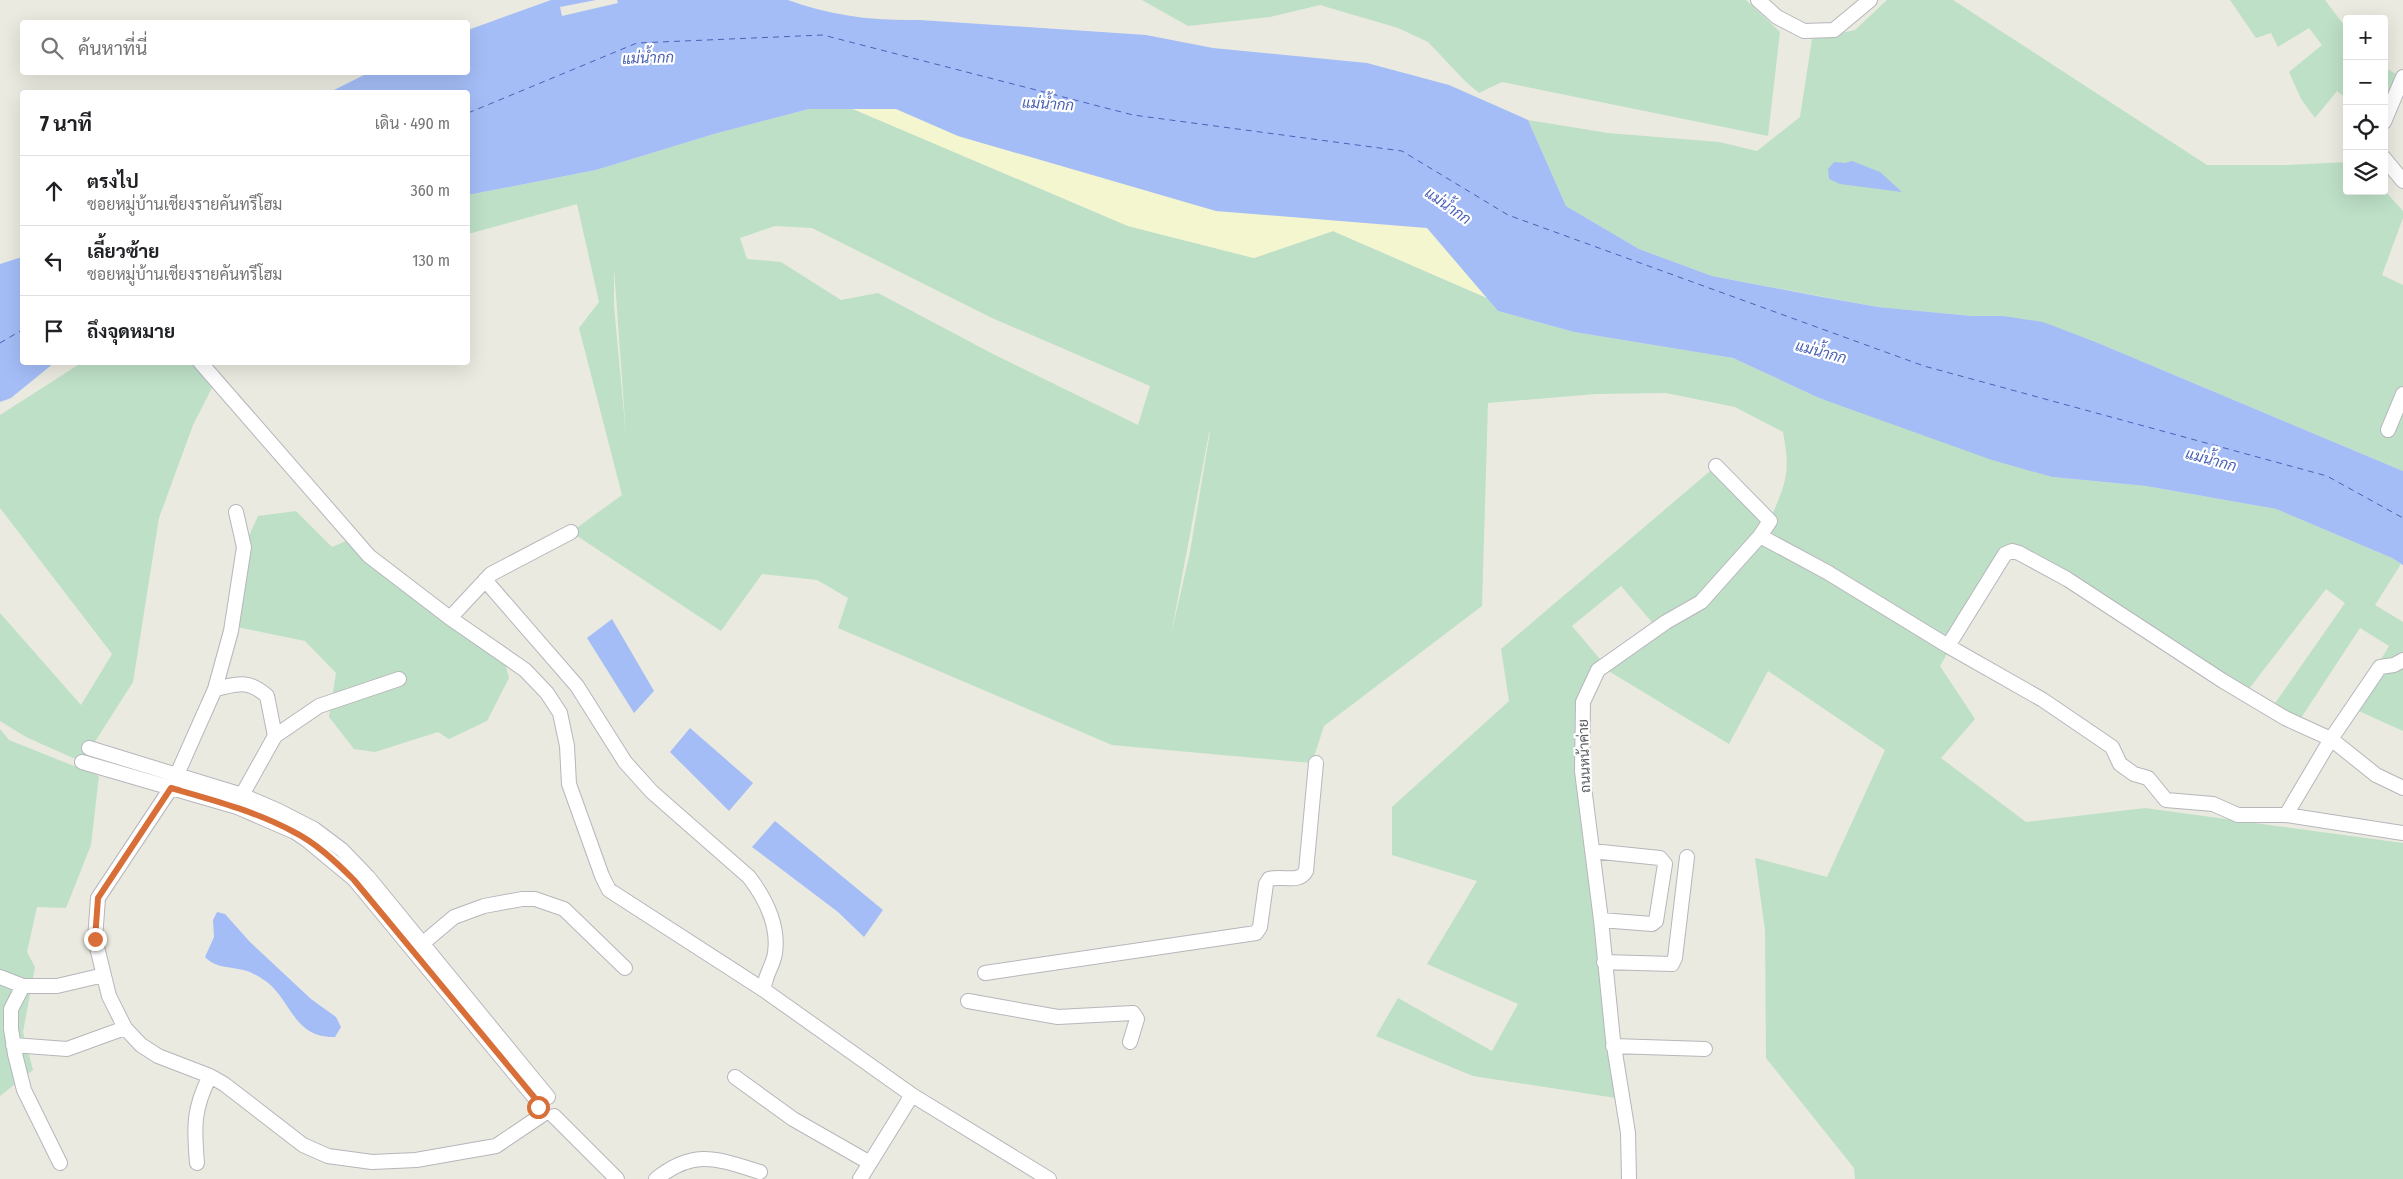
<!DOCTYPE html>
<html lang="th">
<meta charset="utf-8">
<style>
:root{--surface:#fff;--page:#f6f6f6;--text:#202124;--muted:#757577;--line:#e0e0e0}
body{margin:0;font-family:"Fira Sans Condensed",Sarabun,sans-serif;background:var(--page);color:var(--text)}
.controls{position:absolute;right:15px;top:15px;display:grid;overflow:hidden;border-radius:5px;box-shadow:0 5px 20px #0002}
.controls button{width:45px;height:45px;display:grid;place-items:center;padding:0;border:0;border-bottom:1px solid var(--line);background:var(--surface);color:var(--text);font:25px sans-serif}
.stop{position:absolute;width:15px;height:15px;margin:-11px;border:4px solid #d86f39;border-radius:50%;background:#fff}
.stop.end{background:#d86f39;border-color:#fff;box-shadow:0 1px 5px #0008}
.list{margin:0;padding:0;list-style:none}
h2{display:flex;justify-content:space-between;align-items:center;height:65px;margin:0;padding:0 20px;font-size:21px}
h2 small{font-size:16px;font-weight:400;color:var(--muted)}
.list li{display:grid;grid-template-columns:32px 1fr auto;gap:15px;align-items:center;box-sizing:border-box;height:70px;padding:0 20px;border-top:1px solid var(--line)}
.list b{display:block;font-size:19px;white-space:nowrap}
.list p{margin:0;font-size:16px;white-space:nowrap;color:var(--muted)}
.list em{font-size:16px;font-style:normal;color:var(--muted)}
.icon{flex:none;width:28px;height:28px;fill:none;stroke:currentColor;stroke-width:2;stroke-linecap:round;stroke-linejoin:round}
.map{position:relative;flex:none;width:2403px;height:1179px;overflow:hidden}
.search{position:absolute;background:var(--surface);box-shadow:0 5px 20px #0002;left:20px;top:20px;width:450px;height:55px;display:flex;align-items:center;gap:12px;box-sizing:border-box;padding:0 18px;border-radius:5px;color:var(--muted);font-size:19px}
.panel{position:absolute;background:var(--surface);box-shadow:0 5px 20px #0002;left:20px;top:90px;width:450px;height:275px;border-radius:5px}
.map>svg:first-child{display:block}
.green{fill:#bee0c7;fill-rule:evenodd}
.sand{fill:#f4f6d0}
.water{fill:#a4bdf6}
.pier{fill:#eaeae0}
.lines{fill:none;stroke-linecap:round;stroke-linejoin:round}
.ferry{stroke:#4a62b6;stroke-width:1;stroke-dasharray:6 5;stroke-linecap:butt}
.minor-casing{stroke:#b6b6bc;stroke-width:16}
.minor{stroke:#fff;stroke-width:14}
.route{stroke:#d86f39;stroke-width:6}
.labels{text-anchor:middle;stroke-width:4.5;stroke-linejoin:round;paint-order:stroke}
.street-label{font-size:14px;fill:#595a60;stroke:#fff}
.water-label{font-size:15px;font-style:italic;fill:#4a62b6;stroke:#fff}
</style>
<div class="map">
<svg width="2403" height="1179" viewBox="0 0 2403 1179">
<rect width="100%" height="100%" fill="#eaeae0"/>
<!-- green -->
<path class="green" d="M1142,0H1746L1780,32L1768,136L1502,82L1479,93L1465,81L1428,42L1398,28L1320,5L1270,17L1188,26Z
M1887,0H1953L2207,165H2287L2347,162V191L2384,190L2403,211V218L2382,275L2403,285V471L2098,343L2003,316H1972L1878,307L1712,276L1639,249L1566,206L1528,120L1608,133L1719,142L1757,151L1800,117L1812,39L1855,30Z
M2230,0H2325L2347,29V99L2337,91L2315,118L2301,99L2289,72L2322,45L2309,28L2278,47L2271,33L2256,38Z
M2384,67L2403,78L2391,97L2384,91Z
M809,109H853L1128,226L1254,258L1333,231L1487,298L1498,311L1574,332L1733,358L1819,398L2052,477L2146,486L2276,509L2392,558L2401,564L2375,605L2403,622V731L2352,708L2389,646L2360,628L2297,724L2271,709L2345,603L2326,589L2245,694L2012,551L2005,554L1940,666L1975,719L1941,758L2026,822L2145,808L2403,843V1179H1855L1854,1168L1766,1058L1765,930L1755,858L1827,877L1885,750L1768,671L1729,744L1602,667L1598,670L1582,733L1622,1099L1473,1076L1376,1036L1398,998L1492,1051L1518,1004L1427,964L1477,881L1392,855V807L1509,701L1501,649L1716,466L1770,520C1786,482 1791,473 1783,432L1735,407L1666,393L1596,394L1488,403L1482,606L1324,726L1312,763L1112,745L838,628L848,598L817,580L762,574L721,631L571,532L622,495L579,328L599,302L577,204L468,234V195L596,170L714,134ZM775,226L812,228L992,318L1150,386L1138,425L993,354L878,293L841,300L781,262L747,259L740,238ZM614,268L626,434V435L614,306ZM1210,432L1190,552L1171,635L1209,433ZM1621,586L1657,628L1605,665L1572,626Z
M81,363H200L216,380L193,425L159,518L133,682L82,762L26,737L0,721V613L81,705L112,654L0,508V415Z
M296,511L332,547L353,538L503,655L509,678L487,721L449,739L438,732L375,752L354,749L329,717L336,673L305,641L232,626L244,547L258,516Z
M0,729L9,740L99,776L91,845L66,908L37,907L27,952L35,967L23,1032L33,1070L0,1096Z"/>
<!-- sand -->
<path class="sand" d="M853,109H896L958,136L1216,211L1427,228L1487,298L1333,231L1254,258L1128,226Z"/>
<!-- water -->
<path class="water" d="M551,0H788C830,16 876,21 920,20L1146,35L1213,48L1367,63L1449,85L1528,120L1566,206L1639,249L1712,276L1817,296L1878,307L1972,316H2003L2043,322L2098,343L2403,471V565L2392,558L2276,509L2146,486L2052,477L1992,460L1819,398L1733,358L1574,332L1498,311L1427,228L1216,211L958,136L896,109H809L714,134L596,170L468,195V92H330L368,73L468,72V30Z
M1852,161L1880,172L1902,192L1840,184L1829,179L1828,169L1834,162L1845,163Z
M22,257V362L54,363L11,398L0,402V264Z
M612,619L654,691L634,713L587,638Z
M690,728L753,783L729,811L670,752Z
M775,821L883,910L864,937L838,912L752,847Z
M217,912L225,914L250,942L311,999L336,1017L341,1027L335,1037C294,1038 292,1002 267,982C261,978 253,973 247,971C231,966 216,969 205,957L214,937L213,920Z"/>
<!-- pier -->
<path class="pier" d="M596,0H617L618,3L562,16L560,7Z"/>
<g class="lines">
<!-- ferry -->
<path class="ferry" d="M468,113L637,43L823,35L1133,115L1402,151L1508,215L1924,366L2327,476L2403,518
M0,343L22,330"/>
<!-- minor casing -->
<g class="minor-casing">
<path id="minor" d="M1758,0L1777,17L1804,31L1834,30L1870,0
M2384,122L2403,77
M2384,158L2403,181
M200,362L369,556L450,618L525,670L547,693L560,713L567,746L569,784L602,876L609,890L764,990L912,1095L1049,1179
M2388,430L2403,394
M236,512L244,547L231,631L215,689L171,788L98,898L95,939L109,996L125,1028L141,1045L158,1056L210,1076L224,1084L303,1145L328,1156L372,1162L416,1160L496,1146L542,1115
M1760,536L1827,572L1948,646L2043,700L2112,747L2120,764L2134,774L2148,778L2166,800L2213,804L2238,815H2286L2403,833
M485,580L577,686L625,762L652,792L749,877C765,898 779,925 775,953C773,967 764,976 764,990
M450,618L491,574L571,532
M1948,646L2005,554L2012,551L2019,553L2067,579L2223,681L2285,718L2331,739L2376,775L2403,788
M215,689C238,684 248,679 267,696L275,736L242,795
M275,736L319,706L399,679
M89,748L242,795L279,811L314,829L342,850L368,877L548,1097
M82,762L237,807L295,832L307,840L354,879L539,1103
M2286,815L2331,739L2380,667L2394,665L2403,660
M1592,851L1660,858L1665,864L1656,921L1652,924L1601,920
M422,944L454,917L484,906L522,899H535L564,909L625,968
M1604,962L1672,964L1675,958L1687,857
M985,973L1256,933L1260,927L1266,884L1269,879C1282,875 1299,884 1306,871L1316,763
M0,977L23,986H57L104,975
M23,986L11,1009V1029L15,1054L24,1090L60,1163
M968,1001L1058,1017L1133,1013L1137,1019L1130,1042
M13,1045L67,1049L125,1028
M1613,1046L1705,1049
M735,1077L793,1119L870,1163
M554,1116L617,1179
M197,1163C194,1127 193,1109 210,1076
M656,1179C695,1148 717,1159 760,1172
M860,1179L912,1095
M1629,1179L1628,1133L1613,1040L1601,920L1582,771L1583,702L1598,670L1666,622L1701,602L1760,536L1770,521L1716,466"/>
</g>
<!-- minor -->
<use href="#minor" class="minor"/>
</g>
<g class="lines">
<!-- route -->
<path class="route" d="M95,939L98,898L171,788C213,800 255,811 294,832C316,843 336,862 354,880L539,1103L538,1107"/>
</g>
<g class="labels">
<!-- street labels -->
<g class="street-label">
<text transform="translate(1584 756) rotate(-92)" y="5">ถนนหน้าค่าย</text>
</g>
<!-- water labels -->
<g class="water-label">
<text transform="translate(648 58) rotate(-2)" y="5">แม่น้ำกก</text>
<text transform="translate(1048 104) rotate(3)" y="5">แม่น้ำกก</text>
<text transform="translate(1448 206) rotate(35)" y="5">แม่น้ำกก</text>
<text transform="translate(1821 352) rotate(15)" y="5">แม่น้ำกก</text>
<text transform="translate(2211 460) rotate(15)" y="5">แม่น้ำกก</text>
</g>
</g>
</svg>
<div class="controls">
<button>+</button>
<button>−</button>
<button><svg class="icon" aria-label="locate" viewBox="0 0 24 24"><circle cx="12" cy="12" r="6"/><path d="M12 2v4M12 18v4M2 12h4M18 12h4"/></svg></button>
<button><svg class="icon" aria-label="layers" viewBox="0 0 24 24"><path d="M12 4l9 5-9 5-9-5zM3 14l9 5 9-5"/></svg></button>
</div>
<div class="stop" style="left:538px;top:1107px"></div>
<div class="stop end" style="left:95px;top:939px"></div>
<div class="search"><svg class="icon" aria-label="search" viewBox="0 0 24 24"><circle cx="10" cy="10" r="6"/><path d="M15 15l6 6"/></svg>ค้นหาที่นี่</div>
<section class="panel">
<h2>7 นาที<small>เดิน · 490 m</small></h2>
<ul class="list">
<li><svg class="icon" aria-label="ahead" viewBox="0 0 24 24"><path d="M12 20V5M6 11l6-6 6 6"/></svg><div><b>ตรงไป</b><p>ซอยหมู่บ้านเชียงรายคันทรีโฮม</p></div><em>360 m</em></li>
<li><svg class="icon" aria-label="left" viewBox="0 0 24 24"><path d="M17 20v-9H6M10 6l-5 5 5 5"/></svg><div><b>เลี้ยวซ้าย</b><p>ซอยหมู่บ้านเชียงรายคันทรีโฮม</p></div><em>130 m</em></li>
<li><svg class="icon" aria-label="arrive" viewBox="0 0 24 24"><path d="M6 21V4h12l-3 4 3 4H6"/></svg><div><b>ถึงจุดหมาย</b></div></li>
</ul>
</section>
</div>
